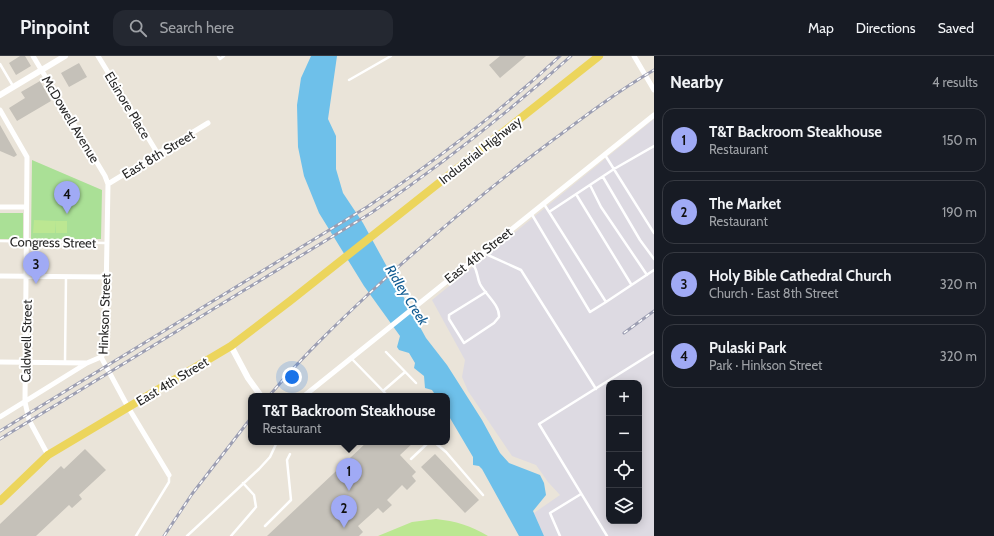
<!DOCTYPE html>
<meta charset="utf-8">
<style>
:root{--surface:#171b24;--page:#242831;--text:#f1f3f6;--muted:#9ea1a6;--line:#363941;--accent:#a0aaf5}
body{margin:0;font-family:Cabin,sans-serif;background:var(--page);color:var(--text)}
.controls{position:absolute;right:12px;bottom:12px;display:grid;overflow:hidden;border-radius:8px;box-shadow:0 2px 10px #0003}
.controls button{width:36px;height:36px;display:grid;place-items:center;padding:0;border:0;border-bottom:1px solid var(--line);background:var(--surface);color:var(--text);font:20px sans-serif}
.you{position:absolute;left:292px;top:321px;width:14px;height:14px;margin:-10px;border:3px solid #fff;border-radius:50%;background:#1a73e8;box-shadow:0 0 0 6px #1a73e833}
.badge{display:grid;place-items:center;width:26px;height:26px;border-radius:50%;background:var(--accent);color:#111;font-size:13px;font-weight:700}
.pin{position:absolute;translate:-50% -33px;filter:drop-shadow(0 1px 2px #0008)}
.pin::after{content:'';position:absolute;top:21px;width:14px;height:12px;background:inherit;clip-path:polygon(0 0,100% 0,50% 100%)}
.popup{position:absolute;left:248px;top:337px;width:202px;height:52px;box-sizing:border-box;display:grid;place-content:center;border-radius:8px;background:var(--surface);filter:drop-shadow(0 1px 3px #0005);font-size:13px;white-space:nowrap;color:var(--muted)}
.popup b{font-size:15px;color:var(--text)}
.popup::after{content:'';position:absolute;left:50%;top:100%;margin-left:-8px;border:8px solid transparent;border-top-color:var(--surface)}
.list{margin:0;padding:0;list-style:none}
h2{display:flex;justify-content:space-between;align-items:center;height:52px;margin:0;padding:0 16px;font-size:17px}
h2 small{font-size:13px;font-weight:400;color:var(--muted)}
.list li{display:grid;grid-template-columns:26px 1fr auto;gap:12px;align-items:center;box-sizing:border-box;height:64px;margin:0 8px 8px;padding:0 8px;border:1px solid var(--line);border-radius:12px}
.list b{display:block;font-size:15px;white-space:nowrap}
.list p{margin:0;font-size:13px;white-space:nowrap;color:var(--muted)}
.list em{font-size:13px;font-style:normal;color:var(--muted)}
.icon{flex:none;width:22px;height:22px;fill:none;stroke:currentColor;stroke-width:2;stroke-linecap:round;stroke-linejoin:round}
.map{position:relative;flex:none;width:654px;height:480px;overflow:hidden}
header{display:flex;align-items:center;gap:24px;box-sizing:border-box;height:56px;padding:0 20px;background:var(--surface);border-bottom:1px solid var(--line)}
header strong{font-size:19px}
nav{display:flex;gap:22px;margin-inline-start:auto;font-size:14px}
.search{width:280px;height:36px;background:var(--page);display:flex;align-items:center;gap:10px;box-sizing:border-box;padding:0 14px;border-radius:12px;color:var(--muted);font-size:15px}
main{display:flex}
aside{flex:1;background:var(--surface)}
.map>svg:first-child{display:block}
.industrial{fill:#dddae2;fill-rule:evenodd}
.green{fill:#aae096}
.pitch{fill:#bce792}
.water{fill:#6ec0ea}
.building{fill:#c5c1b9}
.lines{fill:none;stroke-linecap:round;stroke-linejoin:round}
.service{stroke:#fff;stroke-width:2.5}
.minor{stroke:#fff;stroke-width:5}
.tertiary{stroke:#fff;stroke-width:6}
.primary{stroke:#ecd55c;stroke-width:8}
.rail-casing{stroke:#9c9eb2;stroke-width:3}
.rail{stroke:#fff;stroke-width:1.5;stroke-dasharray:4.5;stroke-linecap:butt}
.labels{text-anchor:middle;stroke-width:4;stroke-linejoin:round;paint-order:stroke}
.street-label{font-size:13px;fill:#272727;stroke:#fff}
.water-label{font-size:14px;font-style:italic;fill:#115c92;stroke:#fff}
</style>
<header>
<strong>Pinpoint</strong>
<div class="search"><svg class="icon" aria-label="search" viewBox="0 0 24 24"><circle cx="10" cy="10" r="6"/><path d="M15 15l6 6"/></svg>Search here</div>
<nav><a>Map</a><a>Directions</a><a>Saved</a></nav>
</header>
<main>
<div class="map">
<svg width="654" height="480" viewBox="0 0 654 480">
<rect width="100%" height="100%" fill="#eae4d9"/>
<!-- industrial -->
<path class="industrial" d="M654,63V480H544L534,457L560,439L548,426L536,409L512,400L468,335L462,321L465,304L432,244ZM609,327H639V465H609Z"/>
<!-- green -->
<path class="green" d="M32,104L102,134L101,183H31Z
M0,157H23V183H0Z"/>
<!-- pitch -->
<path class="pitch" d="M34,164L56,165L55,177H33Z
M56,165H67V177H56Z
M436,463C455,465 472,470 488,480H378L412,466Z"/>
<!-- water -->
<path class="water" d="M311,0H337L328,63L336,80V113L343,137L363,167L426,282L447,309L482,364L500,397L509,407L540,419L544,427L546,439L533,455L544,480H519L482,413L479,410L473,409V401L447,357V340H436L432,334L425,332L424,320L414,312L415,307L409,297L399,294L397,291L400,280L364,230L319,157L304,120L298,91L297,49L301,22Z"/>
<!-- building -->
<path class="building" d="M20,0H25L31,10L16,19L9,7Z
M500,0H526L500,22L489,9Z
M79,7L87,21L69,31L61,17Z
M40,25L51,45L17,65L9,52L25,42L21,36Z
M0,69L17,99L14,101L0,95Z
M367,386H414L400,399L416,416L412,420L416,425L407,434L402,429L387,444L392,449L383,457L378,452L358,470L363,476L359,480H267Z
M85,393L106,414L79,439L82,443L72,452L69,449L36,480H0V468L61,410L64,413Z
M435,398L479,444L465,457L421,411Z"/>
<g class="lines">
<!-- service -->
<path class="service" d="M218,0L220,3L224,0
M0,8L13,30
M349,24L391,0
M605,99L654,177
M603,121L640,184L654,203
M590,129L601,151L647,219
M576,138L631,228
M544,148L606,246L654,214
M549,156L614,113L654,90
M531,157L590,256L606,246
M0,185L106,187
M485,194L488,199L521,214L596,333
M471,205C479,216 476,219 480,228C485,238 500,249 499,261L494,267L464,287L449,263V259L486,236
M386,296L416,327
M351,302L388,340
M65,306L66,221
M383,335L405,316
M434,386L446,396L483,439
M411,403L429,386
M265,470L291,444L287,404L290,398
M136,480L169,426V420
M187,480L259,413L270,401L277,386
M231,480L256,451L254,439L243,427
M560,480L550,457L581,438
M607,480L539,368L654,296"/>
<!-- minor -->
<path class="minor" d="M98,0L158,98
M634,0L654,34
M0,54L27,101L25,346L29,364L48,399
M108,128L208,67
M0,151H26
M0,220L106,221
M101,301L128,351L169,419
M0,306L87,307L101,301L105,295L108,128L105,120L33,0
M304,340L654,59
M0,361L87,307"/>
<!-- tertiary -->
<path class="tertiary" d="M0,39L65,0
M231,290L248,322L261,340"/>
<!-- primary -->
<path class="primary" d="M0,445L48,399L231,290L290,245L599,0"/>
<!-- rail casing -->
<g class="rail-casing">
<path id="rail" d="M624,277L654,255
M269,340C305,297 347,258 388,220C435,178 483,137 533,99C572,70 611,39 654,14
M0,375L367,151C435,105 500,56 560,0
M0,383L371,157C441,109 508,57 571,0
M164,480L192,438L251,362"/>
</g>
<!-- rail -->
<use href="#rail" class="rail"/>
</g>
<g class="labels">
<!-- street labels -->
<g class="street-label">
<text transform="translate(128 49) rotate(59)" y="5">Elsinore Place</text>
<text transform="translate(71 63) rotate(59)" y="5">McDowell Avenue</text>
<text transform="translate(480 94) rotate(-38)" y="5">Industrial Highway</text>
<text transform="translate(158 98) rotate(-31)" y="5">East 8th Street</text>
<text transform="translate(53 186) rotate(1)" y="5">Congress Street</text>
<text transform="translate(478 199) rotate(-38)" y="5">East 4th Street</text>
<text transform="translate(104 258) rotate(-88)" y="5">Hinkson Street</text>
<text transform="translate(26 285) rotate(-89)" y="5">Caldwell Street</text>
<text transform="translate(172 325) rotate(-31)" y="5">East 4th Street</text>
</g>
<!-- water labels -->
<g class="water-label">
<text transform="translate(407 239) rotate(58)" y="5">Ridley Creek</text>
</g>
</g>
</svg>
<div class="controls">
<button>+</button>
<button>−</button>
<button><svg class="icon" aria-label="locate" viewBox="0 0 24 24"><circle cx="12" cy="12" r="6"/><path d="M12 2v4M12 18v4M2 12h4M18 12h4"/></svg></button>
<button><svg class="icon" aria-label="layers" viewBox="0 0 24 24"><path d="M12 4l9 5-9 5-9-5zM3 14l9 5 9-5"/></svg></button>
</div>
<div class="you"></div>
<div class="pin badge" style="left:349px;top:435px">1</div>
<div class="popup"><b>T&amp;T Backroom Steakhouse</b>Restaurant</div>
<div class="pin badge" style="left:344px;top:472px">2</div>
<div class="pin badge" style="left:36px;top:228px">3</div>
<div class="pin badge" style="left:67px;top:158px">4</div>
</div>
<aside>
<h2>Nearby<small>4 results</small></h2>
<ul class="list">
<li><span class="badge">1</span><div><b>T&amp;T Backroom Steakhouse</b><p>Restaurant</p></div><em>150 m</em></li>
<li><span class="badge">2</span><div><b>The Market</b><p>Restaurant</p></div><em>190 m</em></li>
<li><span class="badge">3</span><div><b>Holy Bible Cathedral Church</b><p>Church · East 8th Street</p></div><em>320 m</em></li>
<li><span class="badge">4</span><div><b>Pulaski Park</b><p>Park · Hinkson Street</p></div><em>320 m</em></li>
</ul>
</aside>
</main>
